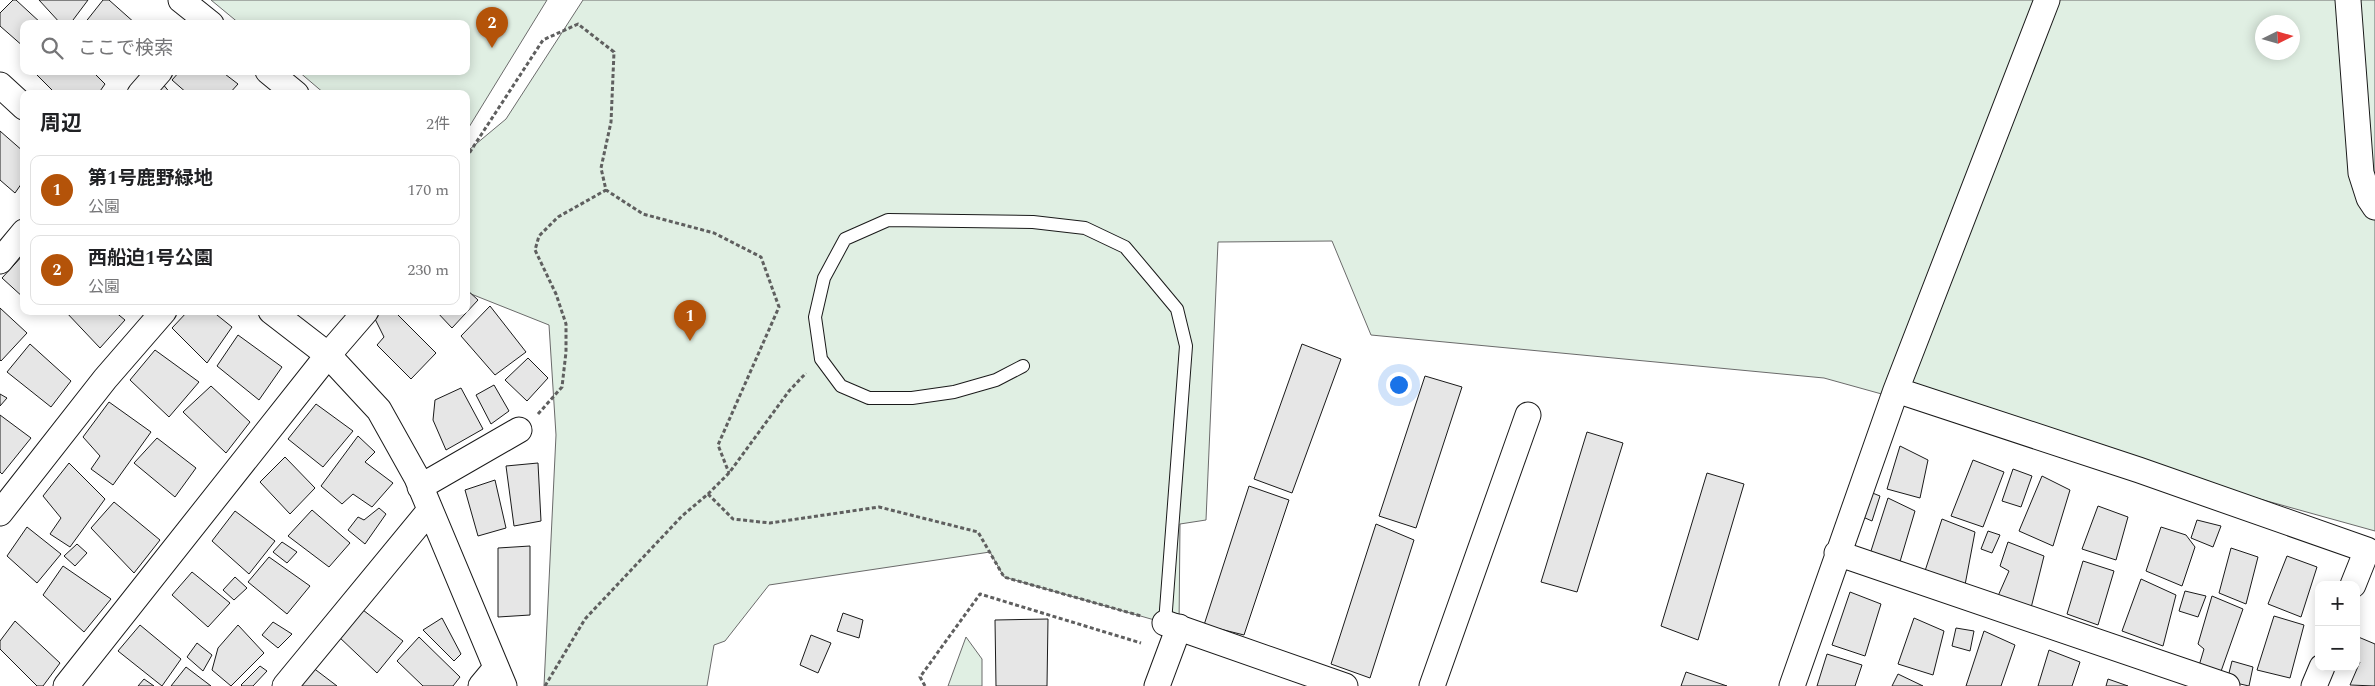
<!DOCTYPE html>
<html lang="ja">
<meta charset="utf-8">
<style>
:root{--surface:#fff;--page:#f6f6f6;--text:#202124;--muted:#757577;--line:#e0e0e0;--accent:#b45309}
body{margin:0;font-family:Spectral,"Noto Sans JP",serif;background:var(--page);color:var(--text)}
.controls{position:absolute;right:15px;bottom:15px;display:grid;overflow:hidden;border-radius:10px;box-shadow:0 2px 12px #0003}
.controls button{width:45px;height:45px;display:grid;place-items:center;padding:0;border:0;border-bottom:1px solid var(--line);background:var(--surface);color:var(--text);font:25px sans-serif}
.compass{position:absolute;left:2255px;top:15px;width:45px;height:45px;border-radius:50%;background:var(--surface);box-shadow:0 2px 12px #0003;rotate:85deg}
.you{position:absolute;left:1398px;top:384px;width:18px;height:18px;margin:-12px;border:4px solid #fff;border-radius:50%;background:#1a73e8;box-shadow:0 0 0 8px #1a73e833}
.badge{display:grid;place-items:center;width:32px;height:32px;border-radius:50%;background:var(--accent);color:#fff;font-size:16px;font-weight:700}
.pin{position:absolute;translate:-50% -41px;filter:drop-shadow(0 1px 2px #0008)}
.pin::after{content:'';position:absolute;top:26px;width:18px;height:15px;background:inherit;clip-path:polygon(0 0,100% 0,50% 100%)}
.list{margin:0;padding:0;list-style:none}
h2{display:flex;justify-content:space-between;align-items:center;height:65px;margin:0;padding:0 20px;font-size:21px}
h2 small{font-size:16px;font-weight:400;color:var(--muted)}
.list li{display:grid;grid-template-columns:32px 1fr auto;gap:15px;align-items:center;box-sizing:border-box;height:70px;margin:0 10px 10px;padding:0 10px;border:1px solid var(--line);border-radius:10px}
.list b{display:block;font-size:19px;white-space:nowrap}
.list p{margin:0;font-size:16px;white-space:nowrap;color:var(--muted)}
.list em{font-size:16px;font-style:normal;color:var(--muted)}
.icon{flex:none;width:28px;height:28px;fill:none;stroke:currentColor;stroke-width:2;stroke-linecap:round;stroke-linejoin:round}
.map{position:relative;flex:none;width:2375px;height:686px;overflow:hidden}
.search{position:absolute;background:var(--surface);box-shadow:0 2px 12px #0003;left:20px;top:20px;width:450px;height:55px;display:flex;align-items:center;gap:12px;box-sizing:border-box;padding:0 18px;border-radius:10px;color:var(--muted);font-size:19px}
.panel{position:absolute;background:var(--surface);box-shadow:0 2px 12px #0003;left:20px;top:90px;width:450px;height:225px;border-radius:10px}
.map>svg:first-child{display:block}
.green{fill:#e0efe3;stroke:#6a6a6a;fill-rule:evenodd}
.building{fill:#e6e6e6;stroke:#1a1a1a}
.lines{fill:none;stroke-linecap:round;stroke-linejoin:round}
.lane-casing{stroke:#1a1a1a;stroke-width:14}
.street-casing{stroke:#1a1a1a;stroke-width:27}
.path{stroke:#5f5f5f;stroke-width:3;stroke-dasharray:4 2.5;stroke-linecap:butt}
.lane{stroke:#fff;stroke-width:12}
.street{stroke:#fff;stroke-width:25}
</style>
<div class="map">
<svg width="2375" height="686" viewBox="0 0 2375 686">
<rect width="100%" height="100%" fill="#fff"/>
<!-- green -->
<path class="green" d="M211,0H547L466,132V94H325L298,71H466V24H240Z
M583,0H2375V531L1824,378L1371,335L1332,241L1218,242L1206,520L1180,524L1179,627L1004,577L990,552L769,585L725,641L714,645L707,686H544L556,435L549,325L466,292V179L470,149L506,119ZM2262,22H2292V52H2262Z
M966,637L982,659V686H948Z"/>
<!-- building -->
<path class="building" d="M13,0H16L42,24H24V47L0,26V13Z
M39,0H88L70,24H61Z
M103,0H109L136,24H84Z
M41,71H92L105,84L98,94H56L37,75Z
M180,71H221L238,84L229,94H188L172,80Z
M162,83L171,94H152Z
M0,131L24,152V180L15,193L0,180Z
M24,254V298L2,278Z
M466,289L478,300L452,328L436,311H466Z
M490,306L526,352L495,375L461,336Z
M0,308L27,333L1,361L0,360Z
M65,311H114L125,320L100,348Z
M188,311H212L232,327L207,363L172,328Z
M382,311H394L436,353L411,379L377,345L384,337L374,317Z
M238,335L282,367L259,400L217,366Z
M30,344L71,381L51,407L7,372Z
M1302,344L1341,359L1292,493L1254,479Z
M155,350L199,382L169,417L130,380Z
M528,358L548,378L527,401L505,380Z
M1425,376L1462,387L1416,528L1379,516Z
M494,385L509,411L491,424L476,395Z
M211,386L250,422L226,453L183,412Z
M461,388L483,429L446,450L433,420L435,400Z
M0,394L7,398L0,406Z
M109,402L151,432L113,485L91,469L100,456L83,437Z
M316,404L353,431L323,467L288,439Z
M0,415L31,438L2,474L0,472Z
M1587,432L1623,443L1577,592L1541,582Z
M358,436L375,452L365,462L393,483L372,507L353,494L342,504L321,486Z
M157,438L196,468L175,497L134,463Z
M1900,446L1928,460L1920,498L1887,489Z
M285,457L315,488L290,514L260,482Z
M1973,460L2004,472L1983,527L1951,516Z
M69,463L105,499L70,547L50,534L61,518L43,496Z
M538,463L541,521L514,526L506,466Z
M2013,469L2032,476L2021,507L2002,501Z
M1707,473L1744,484L1698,640L1661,626Z
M2042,476L2070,490L2053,546L2019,531Z
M495,480L506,528L478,536L465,490Z
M1249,486L1289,500L1244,635L1204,625Z
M1865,490L1880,496L1872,521L1856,514Z
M1888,498L1915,511L1899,565L1870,554Z
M114,502L160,540L134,573L91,528Z
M2098,506L2128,517L2116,560L2082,549Z
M379,508L386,514L365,544L348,530L358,517L364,520Z
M312,510L350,543L329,567L288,536Z
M235,511L275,541L249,574L212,541Z
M1942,519L1975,532L1965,585L1924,574Z
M2197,520L2221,526L2213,547L2191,538Z
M1376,524L1414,540L1370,678L1331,664Z
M27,527L61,554L37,583L7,556Z
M2161,527L2186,535L2195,547L2182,586L2146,571Z
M1988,531L2000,535L1992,553L1981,549Z
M282,542L297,552L287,563L273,552Z
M2008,542L2044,556L2031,608L1998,596L2009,571L2000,566Z
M77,544L87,553L75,566L64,556Z
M530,546V615L498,617V548Z
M2231,548L2258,557L2246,604L2219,593Z
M2287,556L2317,567L2301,617L2268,604Z
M269,557L310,586L287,614L248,582Z
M2083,561L2114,571L2098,625L2067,614Z
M63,566L111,599L84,632L43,595Z
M192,572L230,603L208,627L172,595Z
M235,577L247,588L234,600L223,590Z
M2141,579L2176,595L2163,646L2122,631Z
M2185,591L2206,596L2198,617L2179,611Z
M1850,592L1881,604L1865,656L1832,645Z
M2212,596L2243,609L2219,677L2198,669L2204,649L2198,644Z
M363,610L403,641L377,673L338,636Z
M843,613L863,620L859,638L837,631Z
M2274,616L2304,625L2290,678L2257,670Z
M442,618L461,654L454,661L423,630Z
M1914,618L1944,631L1933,675L1898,664Z
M1048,619L1047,686H996L995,620Z
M15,621L60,663L43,686H37L0,649V641Z
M273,622L292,634L278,648L262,635Z
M140,625L181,659L162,686L118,651Z
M238,625L264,653L231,686L212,670L218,648Z
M1956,628L1974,631L1970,651L1952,646Z
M1984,631L2015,645L2001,686H1966Z
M811,635L831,643L818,673L800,665Z
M2356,636L2375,644V686L2350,685L2360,662L2356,660Z
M419,637L460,677L453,686H423L397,661Z
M197,643L212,655L203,671L187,657Z
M2049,650L2080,662L2072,686H2038Z
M1827,654L1862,665L1855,686H1817Z
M2232,661L2253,667L2249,686L2227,681Z
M260,666L267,671L253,686H242L241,685Z
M186,667L211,686H171Z
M312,667L337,686H297Z
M1686,672L1727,686H1681Z
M1898,674L1923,686H1892Z
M144,679L154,686H138Z
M2108,679L2128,686H2106Z"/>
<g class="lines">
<!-- lane casing -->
<g class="lane-casing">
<path id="lane" d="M1023,366L996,380L954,392L912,398H869L841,386L821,359L815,317L824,278L845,239L888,220L1033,222L1085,228L1125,247L1152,279L1177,309L1186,346L1165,623"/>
</g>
<!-- street casing -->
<g class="street-casing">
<path id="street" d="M181,0L211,24
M2348,0L2361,173L2369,198L2375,207
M268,71L296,94
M0,85L24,107
M140,94L160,71
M0,261L24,232
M271,311L328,355L379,410L417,478L504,686
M1896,390L2139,470L2367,550L2353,585
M420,487L519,430
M0,513L105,379L164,311
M1837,553L2227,686
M1165,623L1345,686
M66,686L328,355L366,311
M285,686L430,510
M481,686L496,668
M1157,686L1179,627
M1432,686L1528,415
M1792,686L1896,390L2047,0
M2314,686L2322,667"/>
</g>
<!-- path -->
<path class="path" d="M466,158L543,40L578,24L614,52L611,122L601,168L606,190L643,214L714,233L761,257L779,307L718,445L729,473
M538,414L562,387L566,352V324L556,294L535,250L539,236L558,217L606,190
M708,494L733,519L770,523L879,507L978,532L1004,577L1141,616
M545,686L585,619L682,516L708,494L729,473L789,391L806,373
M925,686L920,677L980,594L1141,643"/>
<!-- lane -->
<use href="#lane" class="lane"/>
<!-- street -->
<use href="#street" class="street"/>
</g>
</svg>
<div class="controls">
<button>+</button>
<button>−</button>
</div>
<svg class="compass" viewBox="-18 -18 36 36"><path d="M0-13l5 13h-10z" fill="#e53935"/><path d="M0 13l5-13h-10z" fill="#757577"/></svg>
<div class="you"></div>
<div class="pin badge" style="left:690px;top:341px">1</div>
<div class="pin badge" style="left:492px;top:48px">2</div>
<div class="search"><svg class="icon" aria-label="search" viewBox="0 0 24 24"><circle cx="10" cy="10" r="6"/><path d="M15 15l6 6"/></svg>ここで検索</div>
<section class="panel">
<h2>周辺<small>2件</small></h2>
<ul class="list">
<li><span class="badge">1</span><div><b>第1号鹿野緑地</b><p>公園</p></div><em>170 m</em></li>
<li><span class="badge">2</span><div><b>西船迫1号公園</b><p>公園</p></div><em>230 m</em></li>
</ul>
</section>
</div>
